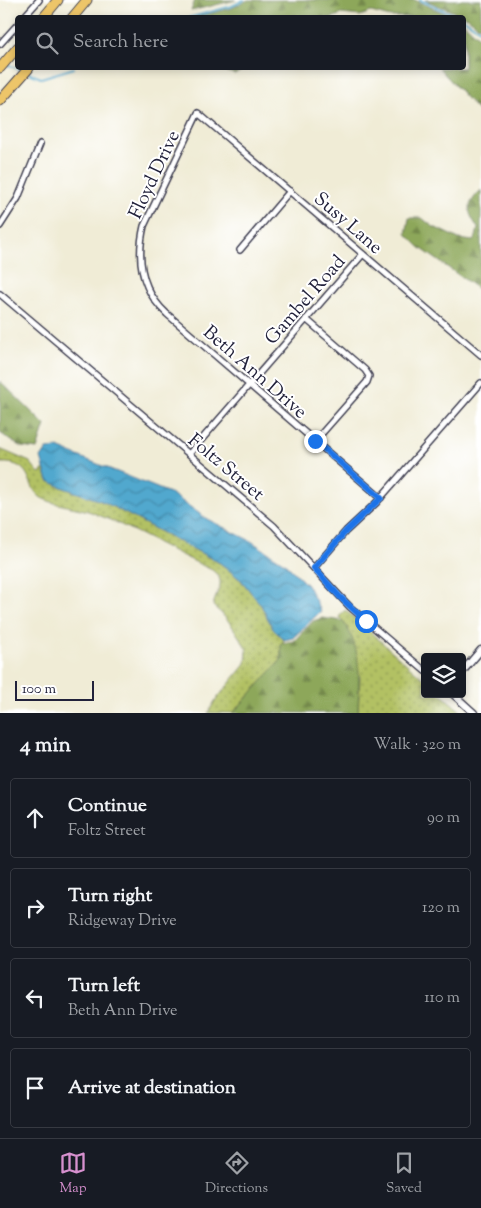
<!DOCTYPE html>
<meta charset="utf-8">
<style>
:root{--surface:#171b24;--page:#242831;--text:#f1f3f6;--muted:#9ea1a6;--line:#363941;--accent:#d690ce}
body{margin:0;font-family:"Sorts Mill Goudy",serif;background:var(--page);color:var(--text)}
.controls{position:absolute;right:15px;bottom:15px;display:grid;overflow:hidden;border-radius:5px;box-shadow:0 2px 8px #0003}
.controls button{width:45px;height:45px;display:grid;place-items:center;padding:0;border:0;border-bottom:1px solid var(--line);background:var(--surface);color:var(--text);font:25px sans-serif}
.scale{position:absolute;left:15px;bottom:12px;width:79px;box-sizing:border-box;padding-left:5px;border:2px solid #22223b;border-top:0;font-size:14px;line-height:18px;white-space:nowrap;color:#22223b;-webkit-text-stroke:4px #fff;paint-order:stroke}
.stop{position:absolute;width:15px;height:15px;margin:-11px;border:4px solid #1a73e8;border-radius:50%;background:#fff}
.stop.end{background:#1a73e8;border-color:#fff;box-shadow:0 1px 5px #0008}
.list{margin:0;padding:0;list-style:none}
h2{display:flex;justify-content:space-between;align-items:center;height:65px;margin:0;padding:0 20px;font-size:21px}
h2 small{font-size:16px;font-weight:400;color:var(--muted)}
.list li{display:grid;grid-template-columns:32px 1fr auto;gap:15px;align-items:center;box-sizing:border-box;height:80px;margin:0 10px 10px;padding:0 10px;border:1px solid var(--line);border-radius:5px}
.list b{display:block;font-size:19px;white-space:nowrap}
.list p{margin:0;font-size:16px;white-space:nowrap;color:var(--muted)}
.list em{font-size:16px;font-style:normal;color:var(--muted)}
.icon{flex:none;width:28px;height:28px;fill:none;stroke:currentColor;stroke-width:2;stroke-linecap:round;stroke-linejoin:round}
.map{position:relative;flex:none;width:481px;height:713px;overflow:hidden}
.search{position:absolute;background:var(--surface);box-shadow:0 2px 8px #0003;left:15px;right:15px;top:15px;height:55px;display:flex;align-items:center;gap:12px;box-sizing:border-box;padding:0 18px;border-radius:5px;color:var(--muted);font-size:19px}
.sheet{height:425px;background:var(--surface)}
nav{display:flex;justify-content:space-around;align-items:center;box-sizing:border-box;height:70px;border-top:1px solid var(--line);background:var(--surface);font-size:14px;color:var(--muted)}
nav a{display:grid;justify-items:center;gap:2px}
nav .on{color:var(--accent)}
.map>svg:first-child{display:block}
.grass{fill:url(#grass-dots);stroke:#6a7250}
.forest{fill:url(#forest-firs);stroke:#58644a}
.water{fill:url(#water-waves);stroke:#3a6584}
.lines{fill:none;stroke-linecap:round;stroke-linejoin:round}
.stream{stroke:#51a8ce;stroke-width:2}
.minor-casing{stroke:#414052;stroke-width:8}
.tertiary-casing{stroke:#414052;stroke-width:9}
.motorway-casing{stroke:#414052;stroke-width:11}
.minor{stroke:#fff;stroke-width:5}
.tertiary{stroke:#fff;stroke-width:6}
.motorway{stroke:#edc569;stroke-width:9}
.route{stroke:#1a73e8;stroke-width:6}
.labels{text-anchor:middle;stroke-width:4;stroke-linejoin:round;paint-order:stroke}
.street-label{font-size:19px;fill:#22223b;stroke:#fff}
</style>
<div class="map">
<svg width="481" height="713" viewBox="0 0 481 713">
<defs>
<pattern id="grass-dots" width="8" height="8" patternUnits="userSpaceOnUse" patternTransform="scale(1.25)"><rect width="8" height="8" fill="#b2c164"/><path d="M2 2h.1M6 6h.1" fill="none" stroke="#909c54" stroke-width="1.8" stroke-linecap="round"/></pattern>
<pattern id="forest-firs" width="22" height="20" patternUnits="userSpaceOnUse" patternTransform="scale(1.25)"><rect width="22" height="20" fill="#8da75a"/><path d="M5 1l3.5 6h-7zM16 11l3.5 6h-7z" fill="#73884c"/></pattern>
<pattern id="water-waves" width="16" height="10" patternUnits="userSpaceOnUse" patternTransform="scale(1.25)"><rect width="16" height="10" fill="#51a8ce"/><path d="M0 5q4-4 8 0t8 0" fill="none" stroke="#4388a8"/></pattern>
</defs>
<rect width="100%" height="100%" fill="#fff"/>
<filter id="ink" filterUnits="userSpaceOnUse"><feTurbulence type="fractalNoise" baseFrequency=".02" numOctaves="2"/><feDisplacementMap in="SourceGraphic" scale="10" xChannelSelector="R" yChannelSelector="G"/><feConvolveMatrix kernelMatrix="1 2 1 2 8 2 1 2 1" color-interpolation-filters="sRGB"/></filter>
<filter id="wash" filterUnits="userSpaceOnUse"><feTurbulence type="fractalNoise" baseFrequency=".0096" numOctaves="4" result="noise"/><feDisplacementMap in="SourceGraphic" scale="20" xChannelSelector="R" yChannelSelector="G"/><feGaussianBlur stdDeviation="1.12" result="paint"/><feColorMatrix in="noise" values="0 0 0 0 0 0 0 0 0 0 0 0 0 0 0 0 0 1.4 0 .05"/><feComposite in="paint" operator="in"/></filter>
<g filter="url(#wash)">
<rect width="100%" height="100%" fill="#f0ecd6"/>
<!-- grass -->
<path class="grass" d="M0,449L30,462L39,473L44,469L48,481L64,488L104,502L220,563L241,580L261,605L273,629L284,640L283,643L281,644V660L233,713H208L215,701L246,663L247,649L230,623L221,613L213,606C216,590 228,582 212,570C171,551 132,528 91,512C76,507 60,506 46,500C23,492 38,461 0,463Z
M345,610L425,680V694H441L463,713H358L360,676L343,621L339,617Z"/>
<!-- forest -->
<path class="forest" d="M195,0H236L191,11Z
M248,0H415L453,17H390L371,12L360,16L341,14L332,18L196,17L232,8Z
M425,0H481V28L468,18Z
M464,23L481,39V114L439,68H464Z
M213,68H247L235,74Z
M481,190V291L419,247L406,234L409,218H422L432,226L459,239L473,241L476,237L478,228C466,210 466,206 481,190Z
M0,381L45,425L37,449L21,447L0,433Z
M322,618L343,621C363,651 359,679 358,713H233L281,660V643L294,641L313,621Z"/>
<!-- water -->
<path class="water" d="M58,448L172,494L207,519L251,541L286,564L308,586L321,611L293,638L284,640L273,629L261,605L241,580L220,563L104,502L64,488L48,481L41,458L47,449Z"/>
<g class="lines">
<!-- stream -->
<path class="stream" d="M420,0L461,18
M188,18L232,6L244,0
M464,19L481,31
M8,65L22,70
M29,73L41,78L74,68"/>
</g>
</g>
<g filter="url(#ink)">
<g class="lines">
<!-- minor casing -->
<g class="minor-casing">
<path id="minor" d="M23,18L39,0
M0,44L18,24
M0,226L18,198L40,144
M240,250L290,191
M0,294L274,526L350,607L425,671
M306,319L365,370L369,376L367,382L315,441
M189,454L363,254
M381,498L167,314C141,290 136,260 144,226L198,113L481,355
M314,568L346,531L376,503L481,383"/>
</g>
<!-- tertiary casing -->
<g class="tertiary-casing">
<path id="tertiary" d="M462,672L481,650
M453,694L474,713"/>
</g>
<!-- motorway casing -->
<g class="motorway-casing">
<path id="motorway" d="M43,18L58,0
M72,18L87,0
M0,68L18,47
M0,101L29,68"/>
</g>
<!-- minor -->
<use href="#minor" class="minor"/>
<!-- tertiary -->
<use href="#tertiary" class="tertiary"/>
<!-- motorway -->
<use href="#motorway" class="motorway"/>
</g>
</g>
<g class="lines" filter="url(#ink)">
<!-- route -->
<path class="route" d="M315,441L381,498L346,531L314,568L341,598L366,621"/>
</g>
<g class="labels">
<!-- street labels -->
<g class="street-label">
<text transform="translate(153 174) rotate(-65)" y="7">Floyd Drive</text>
<text transform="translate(349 222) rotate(41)" y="7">Susy Lane</text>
<text transform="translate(304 299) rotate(-49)" y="7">Gambel Road</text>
<text transform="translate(256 371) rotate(41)" y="7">Beth Ann Drive</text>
<text transform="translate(227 466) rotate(40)" y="7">Foltz Street</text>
</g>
</g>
</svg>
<div class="controls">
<button><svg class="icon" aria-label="layers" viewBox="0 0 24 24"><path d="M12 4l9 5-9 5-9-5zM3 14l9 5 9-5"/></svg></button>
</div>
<div class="scale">100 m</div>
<div class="stop" style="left:366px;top:621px"></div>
<div class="stop end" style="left:315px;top:441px"></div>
<div class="search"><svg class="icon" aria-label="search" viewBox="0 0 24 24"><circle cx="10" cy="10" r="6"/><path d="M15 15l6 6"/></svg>Search here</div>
</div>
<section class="sheet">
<h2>4 min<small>Walk · 320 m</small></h2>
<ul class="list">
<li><svg class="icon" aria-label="ahead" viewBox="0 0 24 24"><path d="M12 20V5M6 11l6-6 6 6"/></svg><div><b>Continue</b><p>Foltz Street</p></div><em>90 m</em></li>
<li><svg class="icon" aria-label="right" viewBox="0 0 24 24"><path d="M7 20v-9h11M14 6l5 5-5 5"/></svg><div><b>Turn right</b><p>Ridgeway Drive</p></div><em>120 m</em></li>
<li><svg class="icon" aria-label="left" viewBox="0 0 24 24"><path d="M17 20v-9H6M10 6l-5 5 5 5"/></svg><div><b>Turn left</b><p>Beth Ann Drive</p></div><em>110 m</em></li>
<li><svg class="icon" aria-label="arrive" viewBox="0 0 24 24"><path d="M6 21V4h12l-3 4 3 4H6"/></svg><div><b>Arrive at destination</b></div></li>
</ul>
</section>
<nav>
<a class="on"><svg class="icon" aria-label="map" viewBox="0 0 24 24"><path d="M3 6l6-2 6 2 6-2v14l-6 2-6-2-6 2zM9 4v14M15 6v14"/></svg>Map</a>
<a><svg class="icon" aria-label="directions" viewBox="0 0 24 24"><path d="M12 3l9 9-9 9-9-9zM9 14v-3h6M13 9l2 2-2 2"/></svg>Directions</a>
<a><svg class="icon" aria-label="saved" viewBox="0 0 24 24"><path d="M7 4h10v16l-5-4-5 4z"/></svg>Saved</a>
</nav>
